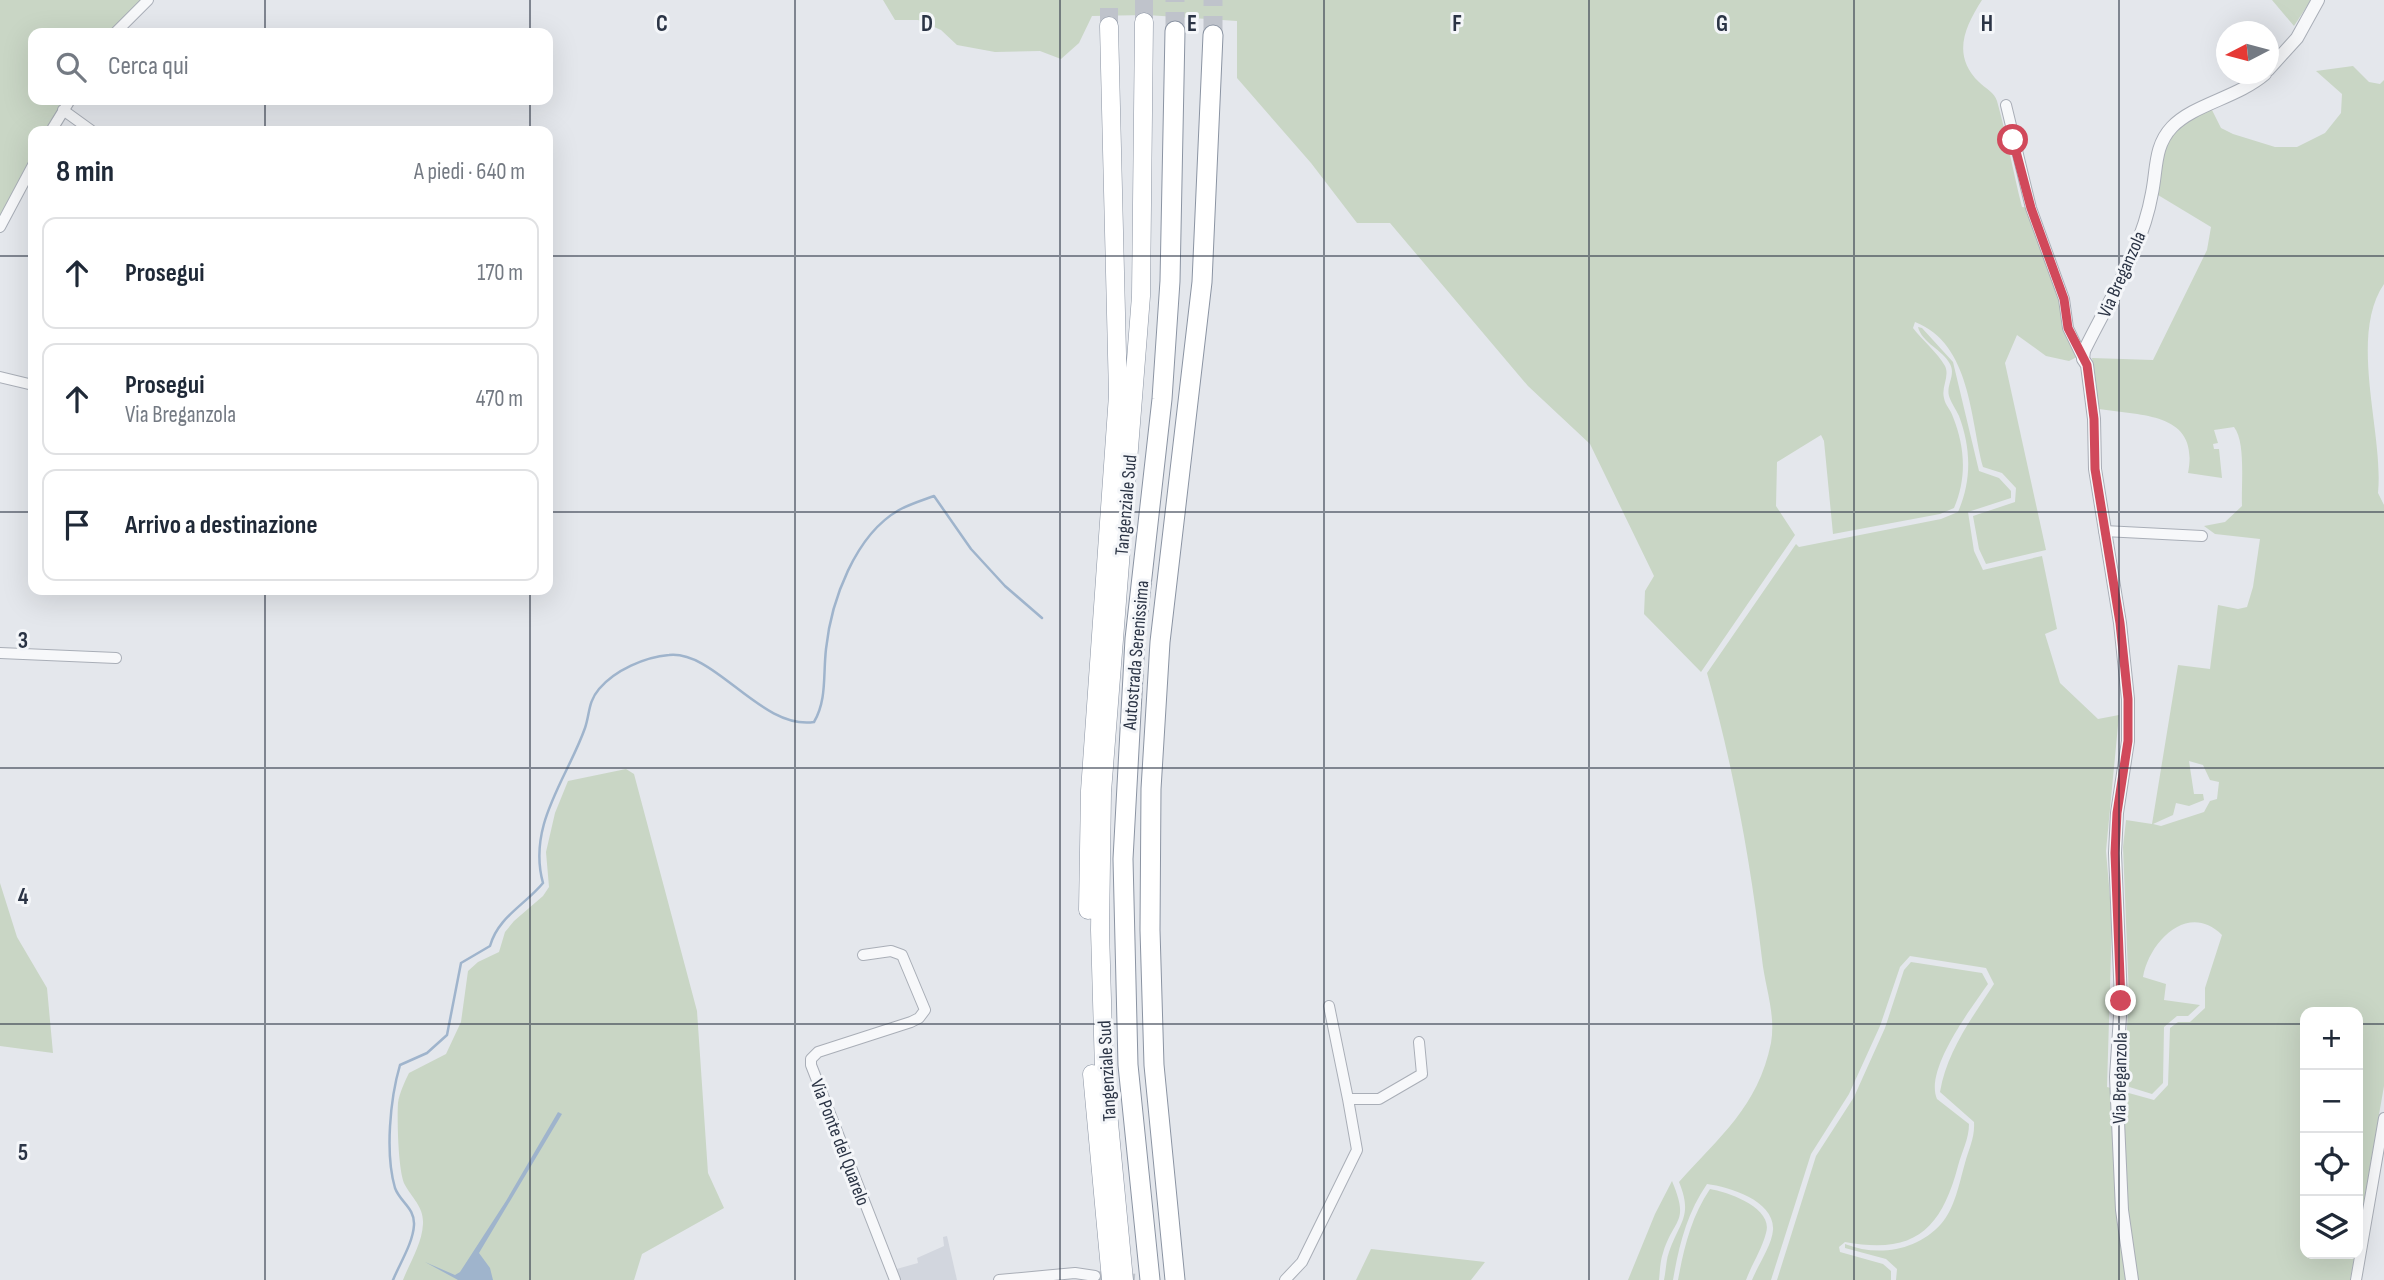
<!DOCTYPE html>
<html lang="it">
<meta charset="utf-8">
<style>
:root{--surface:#fff;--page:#f6f6f7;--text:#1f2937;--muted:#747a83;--line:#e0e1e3}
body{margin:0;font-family:"Sofia Sans Condensed",sans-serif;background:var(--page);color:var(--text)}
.controls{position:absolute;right:21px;bottom:21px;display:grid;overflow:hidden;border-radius:14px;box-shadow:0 7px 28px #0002}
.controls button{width:63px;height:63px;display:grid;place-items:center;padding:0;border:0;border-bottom:2px solid var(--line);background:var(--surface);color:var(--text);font:35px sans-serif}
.compass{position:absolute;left:2216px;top:21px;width:63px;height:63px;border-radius:50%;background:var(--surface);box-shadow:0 7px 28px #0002;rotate:264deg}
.stop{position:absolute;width:21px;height:21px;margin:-16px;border:5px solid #d1495b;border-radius:50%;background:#fff}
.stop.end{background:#d1495b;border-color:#fff;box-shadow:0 2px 7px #0008}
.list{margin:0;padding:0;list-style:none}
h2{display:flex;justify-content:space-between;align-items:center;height:91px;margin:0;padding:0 28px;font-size:30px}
h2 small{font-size:23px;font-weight:400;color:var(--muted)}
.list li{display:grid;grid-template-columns:46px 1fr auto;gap:21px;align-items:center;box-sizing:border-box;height:112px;margin:0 14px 14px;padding:0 14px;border:2px solid var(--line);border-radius:14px}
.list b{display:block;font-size:26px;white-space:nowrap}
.list p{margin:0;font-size:23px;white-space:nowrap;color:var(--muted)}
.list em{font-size:23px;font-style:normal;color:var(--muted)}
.icon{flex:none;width:38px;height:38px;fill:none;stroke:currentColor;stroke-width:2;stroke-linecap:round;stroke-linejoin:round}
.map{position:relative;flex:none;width:2384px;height:1280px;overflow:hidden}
.search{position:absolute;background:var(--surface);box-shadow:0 7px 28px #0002;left:28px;top:28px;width:525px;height:77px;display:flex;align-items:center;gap:18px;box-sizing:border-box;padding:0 24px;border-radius:14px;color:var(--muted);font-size:26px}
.panel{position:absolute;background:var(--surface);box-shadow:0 7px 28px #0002;left:28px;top:126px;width:525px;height:469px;border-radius:14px}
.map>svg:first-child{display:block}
.built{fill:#d2d6de}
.green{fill:#c9d6c5;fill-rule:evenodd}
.water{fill:#9fb4cc}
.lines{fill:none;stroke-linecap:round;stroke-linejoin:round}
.stream{stroke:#9fb4cc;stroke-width:2.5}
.minor-tunnel{stroke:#bfc3cb;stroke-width:10;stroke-dasharray:10 5;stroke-linecap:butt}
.trunk-tunnel{stroke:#bfc3cb;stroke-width:18;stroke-dasharray:18 9;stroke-linecap:butt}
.motorway-tunnel{stroke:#bfc3cb;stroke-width:19;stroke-dasharray:19 10;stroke-linecap:butt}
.minor-casing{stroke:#a9aeb7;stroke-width:12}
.tertiary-casing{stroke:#a9aeb7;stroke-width:14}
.trunk-casing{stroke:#8b94a3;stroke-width:19}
.motorway-casing{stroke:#8b94a3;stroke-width:21}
.minor{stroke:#f7f8fa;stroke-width:10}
.tertiary{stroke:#f7f8fa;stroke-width:12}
.trunk{stroke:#fff;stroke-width:18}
.motorway{stroke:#fff;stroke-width:19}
.route{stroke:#d1495b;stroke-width:9}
.grid{fill:none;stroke:#2b3445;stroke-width:2;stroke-opacity:0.55}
.labels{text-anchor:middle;stroke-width:6;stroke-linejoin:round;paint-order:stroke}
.street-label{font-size:19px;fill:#2b3445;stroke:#f4f6f9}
.grid-label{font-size:23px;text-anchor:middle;font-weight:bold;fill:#2b3445;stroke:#f4f6f9;stroke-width:6;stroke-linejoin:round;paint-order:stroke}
</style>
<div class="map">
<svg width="2384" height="1280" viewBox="0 0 2384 1280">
<rect width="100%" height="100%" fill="#e4e7ec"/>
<!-- built -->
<path class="built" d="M947,1236L957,1280H897L893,1270L918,1263L917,1258L944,1246L943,1237Z"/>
<!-- green -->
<path class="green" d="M0,0H148L115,33H33V100H70L51,131H33V165L0,226Z
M883,0H1982C1964,28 1952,56 1979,82C1985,88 1995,93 1997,101C2007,136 2013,172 2022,207L2031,208L2081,355L2069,361L2046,356L2017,335L2005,363L2046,550L1986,564L1979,549L1973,516L2015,502L2016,488L2002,473L1983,467C1970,418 1971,344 1915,322L1913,328C1922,340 1937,352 1945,366C1950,376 1941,387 1944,398C1945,405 1951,410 1953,417C1965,447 1967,478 1954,508L1940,514L1833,534L1824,441L1821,435L1777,462L1776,506L1795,535L1701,672L1644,614L1645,591L1654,576L1590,444L1528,386L1390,223H1357L1311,163L1237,78V21L1147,15L1092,16L1079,43L1061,59L1040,51L995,52L957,45L941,30L918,20H895Z
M2272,0H2311L2294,26Z
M2353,66L2369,82L2380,84L2384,80V284C2348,337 2384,434 2378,493L2384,505V1086L2358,1235V1012H2305V1254H2355L2350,1280H1896L1897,1269L1886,1259L1845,1248V1244C1877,1257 1917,1251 1941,1224C1955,1208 1959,1184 1965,1163C1969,1148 1975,1138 1974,1122L1940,1092C1947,1051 1972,1018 1994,984L1986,968L1910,956L1900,967L1880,1026L1849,1094L1811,1154L1771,1280H1752C1758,1265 1772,1245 1773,1230C1775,1201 1730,1187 1707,1184C1687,1213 1679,1245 1673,1280H1664C1666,1271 1666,1260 1669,1252C1680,1221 1693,1216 1679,1182C1719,1137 1758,1107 1771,1043C1776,1014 1765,987 1762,959C1751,863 1733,766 1707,673L1796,544L1799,547L1941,519L1958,512C1972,480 1971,448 1959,416C1956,409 1951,403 1949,396C1946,385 1956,375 1950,364C1943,350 1922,343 1918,327L1922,328L1953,362L1979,471L1999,478L2011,491V498L1968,512L1974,551L1983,570L2042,556L2057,629L2045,634L2060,683L2098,719L2119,715L2106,851L2112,921L2107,1087L2154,1100L2168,1085L2170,1028L2178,1022H2190L2205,1008V988L2222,935C2188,901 2149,942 2143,977L2166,984L2164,1000L2200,1005L2188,1016H2177L2164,1027L2163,1083L2152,1094L2123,1085L2129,998L2123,847L2126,820L2152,824L2178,665L2210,669L2218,605L2238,609L2247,607L2253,587L2260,539L2215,534L2204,526L2225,522L2242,506C2241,485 2246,442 2234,427L2214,430L2218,443L2213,444L2214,449H2219L2222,478L2188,473C2200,412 2142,416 2099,409L2092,358L2153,360L2207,250L2211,227L2158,195C2163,150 2163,126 2212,110L2221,128L2233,134L2275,147H2297L2325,133L2341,113L2342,94L2316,71ZM2189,761L2203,765L2210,780L2219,782L2217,799L2210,801L2204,812L2161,826L2153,824L2173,815L2176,803L2189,806L2204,800L2203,794H2194Z
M626,769L634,774L697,1011L708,1173L724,1208L642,1254L634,1280H403C410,1262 422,1244 423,1224C424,1207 412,1198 405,1185C398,1173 397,1118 398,1103C399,1094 405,1081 409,1073L446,1054L461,1022L468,971L478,962L499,952L505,932L514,921L543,896L549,887L546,852L555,813L568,781Z
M0,883L17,937L47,988L53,1053L0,1046Z
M1911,962L1982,973L1988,984C1972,1007 1924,1070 1937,1099L1969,1124C1969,1139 1962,1151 1958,1166C1941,1230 1914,1255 1845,1242L1839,1247L1840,1252L1883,1264L1891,1271V1280H1777L1816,1156L1854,1097L1885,1028L1904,970Z
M1672,1181C1690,1224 1674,1217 1663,1253C1660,1261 1660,1271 1659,1280H1628L1655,1214Z
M1710,1189C1728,1192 1774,1208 1766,1233C1762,1249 1752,1264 1746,1280H1678C1684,1248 1691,1217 1710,1189Z
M1371,1249L1485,1262L1471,1280H1356Z"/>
<!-- water -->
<path class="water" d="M558,1112L562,1114L479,1253L490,1268L493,1280H458L425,1262L455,1275L460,1272L506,1201Z"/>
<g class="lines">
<!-- stream -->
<path class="stream" d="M393,1280C400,1263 413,1243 414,1225C415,1208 400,1202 395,1188C385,1154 390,1099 400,1065L427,1053L447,1035L461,963L490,946C498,917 525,905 543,883C527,825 567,779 585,728C590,713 588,702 599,689C615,670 645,657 669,655C715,650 761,730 814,722C827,700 823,675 826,649C831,601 855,535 899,510C910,504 923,500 934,496L971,549L1005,586L1042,618"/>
<!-- minor-tunnel -->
<path class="minor-tunnel" d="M1095,1276L1154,1280"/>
<!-- trunk-tunnel -->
<path class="trunk-tunnel" d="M1144,0V22
M1109,26V0"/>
<!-- motorway-tunnel -->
<path class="motorway-tunnel" d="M1175,31V0
M1213,35V0"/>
<!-- minor casing -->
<g class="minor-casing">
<path id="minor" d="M115,33L148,0
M2006,105L2031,208L2064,299L2068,328L2083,359
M63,110L92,131
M51,131L70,100
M0,227L33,165
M0,377L33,385
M2104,531L2202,536
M0,653L116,658
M863,955L891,951L902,955L925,1010L919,1018L911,1022L818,1052L811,1059V1065L895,1280
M1329,1006L1348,1099
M999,1280L1075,1273L1095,1276
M1285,1280L1302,1262L1357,1150L1348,1099H1379L1422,1074L1419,1042
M2356,1280L2384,1118"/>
</g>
<!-- tertiary casing -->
<g class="tertiary-casing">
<path id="tertiary" d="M2268,70L2297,38L2318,0
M2132,1280L2122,1210L2116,1077L2121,1001L2115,853L2117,813L2128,741V699L2120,623L2095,469L2094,419L2087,365L2083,359L2084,351C2109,300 2142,250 2152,193C2157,169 2154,146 2172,127C2194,104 2237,98 2265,74"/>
</g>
<!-- trunk casing -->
<g class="trunk-casing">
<path id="trunk" d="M1088,910L1090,791L1118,395L1109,26
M1092,1074L1111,1280
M1124,1280L1104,1070L1100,930L1102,792L1141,296L1144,22"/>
</g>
<!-- motorway casing -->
<g class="motorway-casing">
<path id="motorway" d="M1150,1280L1128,1065L1123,859L1135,639L1162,399L1170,281L1175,31
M1175,1280L1154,1065L1150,930L1151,789L1160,642L1202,282L1213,35"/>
</g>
<!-- minor -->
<use href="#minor" class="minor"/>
<!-- tertiary -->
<use href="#tertiary" class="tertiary"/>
<!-- trunk -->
<use href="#trunk" class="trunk"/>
<!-- motorway -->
<use href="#motorway" class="motorway"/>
</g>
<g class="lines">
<!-- route -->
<path class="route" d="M2013,140L2031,208L2064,299L2068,328L2087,365L2094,419L2095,469L2120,623L2128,699V741L2117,813L2115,853L2121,1001"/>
</g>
<!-- grid -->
<path class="grid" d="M265,0V33M530,0V33M795,0V1280M1060,0V1280M1324,0V1280M1589,0V1280M1854,0V1280M2119,0V1280M265,100V131M530,100V131M0,256H33M548,256H2384M0,512H33M548,512H2384M265,590V1280M530,590V1280M0,768H2384M0,1024H2305M2358,1024H2384"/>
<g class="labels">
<!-- street labels -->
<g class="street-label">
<text transform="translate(2121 274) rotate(-66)" y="7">Via Breganzola</text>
<text transform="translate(1125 505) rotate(-85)" y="7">Tangenziale Sud</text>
<text transform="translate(1135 655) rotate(-85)" y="7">Autostrada Serenissima</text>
<text transform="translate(1106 1071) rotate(-93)" y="7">Tangenziale Sud</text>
<text transform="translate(2119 1078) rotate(-89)" y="7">Via Breganzola</text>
<text transform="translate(841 1142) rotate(69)" y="7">Via Ponte del Quarelo</text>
</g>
</g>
<g class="grid-label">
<text x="662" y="31">C</text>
<text x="927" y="31">D</text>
<text x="1192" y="31">E</text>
<text x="1457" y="31">F</text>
<text x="1722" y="31">G</text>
<text x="1987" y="31">H</text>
<text x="23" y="648">3</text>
<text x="23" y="904">4</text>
<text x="23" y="1160">5</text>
</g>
</svg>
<div class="controls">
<button>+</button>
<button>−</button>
<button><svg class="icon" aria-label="locate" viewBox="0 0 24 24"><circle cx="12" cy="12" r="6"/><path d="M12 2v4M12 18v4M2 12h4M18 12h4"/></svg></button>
<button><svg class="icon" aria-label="layers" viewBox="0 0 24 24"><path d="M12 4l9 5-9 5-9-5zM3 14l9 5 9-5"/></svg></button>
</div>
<svg class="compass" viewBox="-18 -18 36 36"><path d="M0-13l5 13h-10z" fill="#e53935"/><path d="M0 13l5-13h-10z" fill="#747a83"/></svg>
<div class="stop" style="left:2013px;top:140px"></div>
<div class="stop end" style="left:2121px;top:1001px"></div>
<div class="search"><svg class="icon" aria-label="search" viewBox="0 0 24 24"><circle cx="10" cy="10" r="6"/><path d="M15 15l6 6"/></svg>Cerca qui</div>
<section class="panel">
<h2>8 min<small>A piedi · 640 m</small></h2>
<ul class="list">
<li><svg class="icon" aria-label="ahead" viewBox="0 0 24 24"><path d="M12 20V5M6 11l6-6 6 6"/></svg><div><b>Prosegui</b></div><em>170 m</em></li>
<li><svg class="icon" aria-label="ahead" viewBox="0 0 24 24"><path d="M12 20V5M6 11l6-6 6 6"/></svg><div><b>Prosegui</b><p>Via Breganzola</p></div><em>470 m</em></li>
<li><svg class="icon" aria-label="arrive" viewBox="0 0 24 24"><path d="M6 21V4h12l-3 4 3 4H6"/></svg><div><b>Arrivo a destinazione</b></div></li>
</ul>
</section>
</div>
